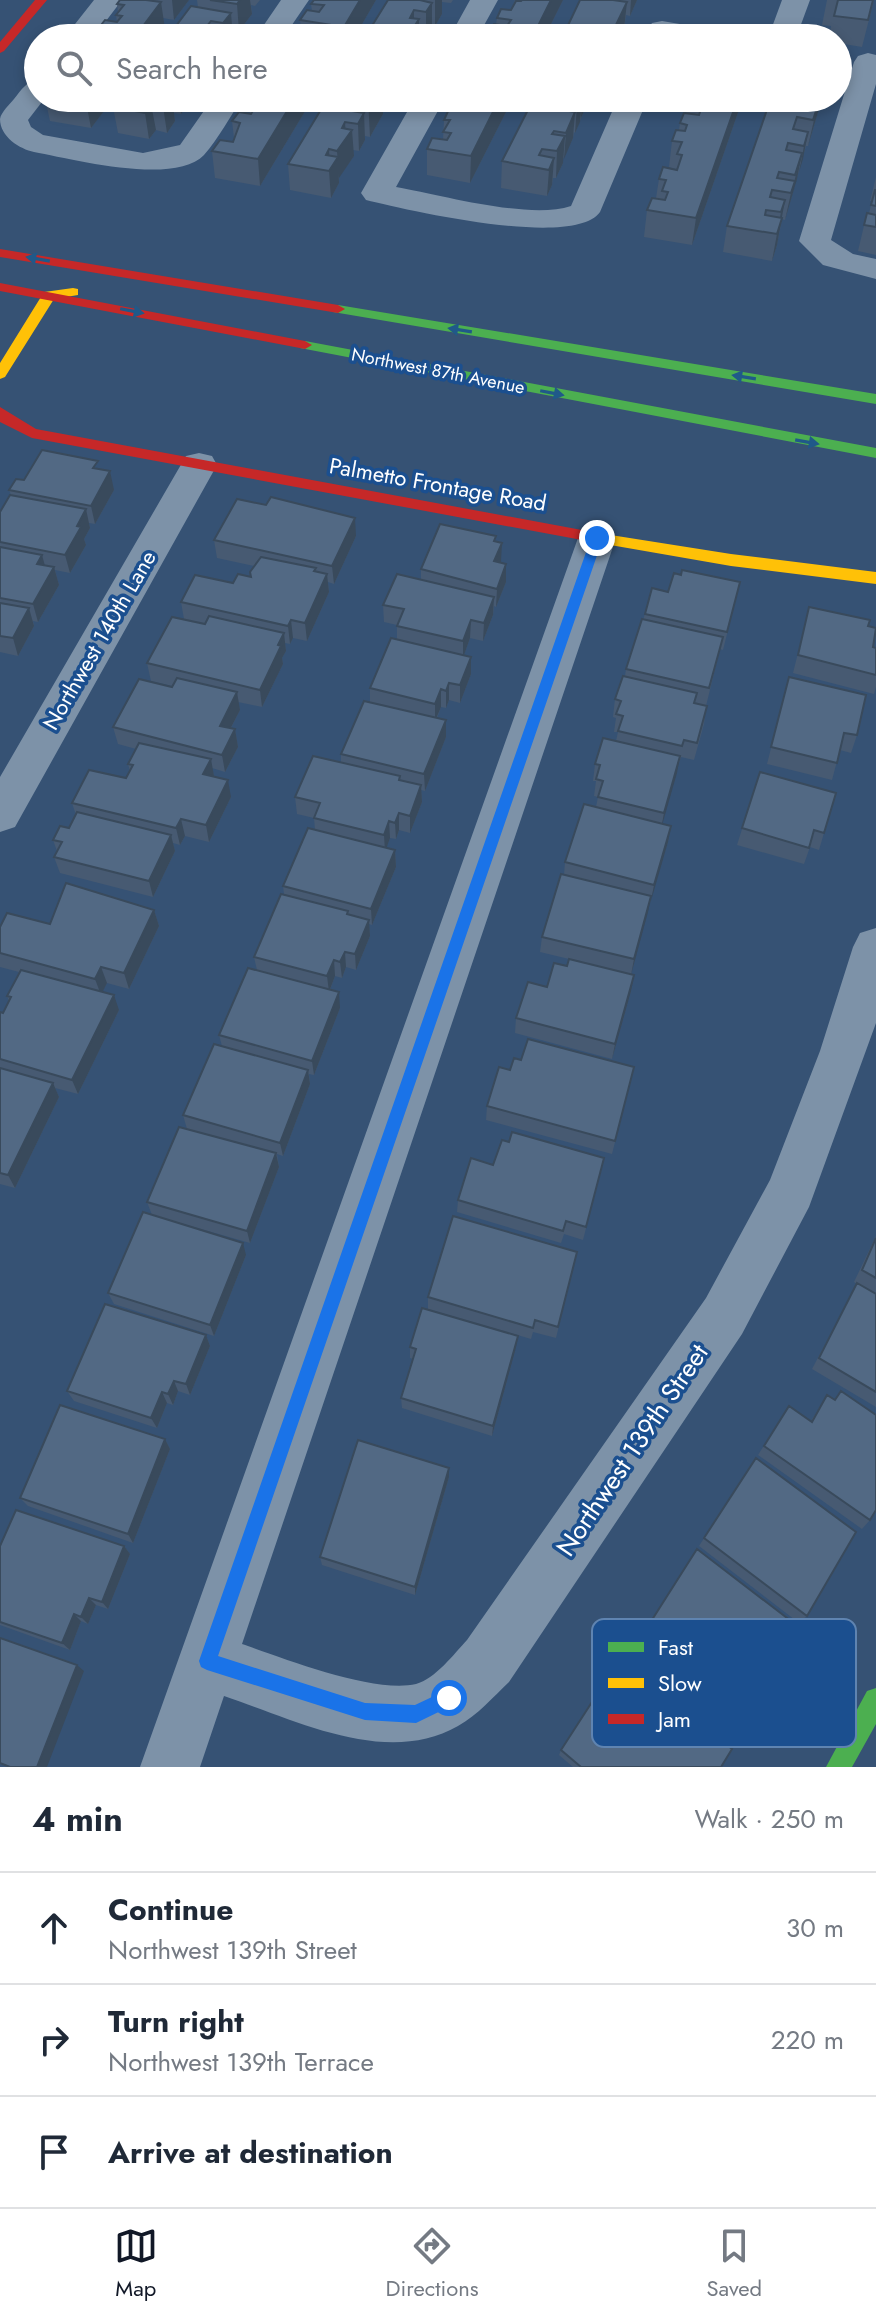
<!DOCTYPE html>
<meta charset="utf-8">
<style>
:root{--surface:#fff;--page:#f2f2f3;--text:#1f2937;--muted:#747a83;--line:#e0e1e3;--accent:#111827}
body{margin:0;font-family:Jost,sans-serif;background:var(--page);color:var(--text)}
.stop{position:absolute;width:24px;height:24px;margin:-18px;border:6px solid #1a73e8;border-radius:50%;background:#fff}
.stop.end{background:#1a73e8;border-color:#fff;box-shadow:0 2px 8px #0008}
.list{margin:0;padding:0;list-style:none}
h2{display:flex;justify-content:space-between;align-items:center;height:104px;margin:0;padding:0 32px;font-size:34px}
h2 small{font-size:26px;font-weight:400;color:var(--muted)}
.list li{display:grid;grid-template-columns:52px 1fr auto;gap:24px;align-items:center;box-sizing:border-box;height:112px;padding:0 32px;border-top:2px solid var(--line)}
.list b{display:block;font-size:30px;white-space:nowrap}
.list p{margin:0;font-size:26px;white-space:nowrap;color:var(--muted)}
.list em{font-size:26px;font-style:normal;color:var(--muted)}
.icon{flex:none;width:44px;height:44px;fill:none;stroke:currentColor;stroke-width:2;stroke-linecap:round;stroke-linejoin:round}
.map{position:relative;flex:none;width:876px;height:1767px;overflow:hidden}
.search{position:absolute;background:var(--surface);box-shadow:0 4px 12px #0003;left:24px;right:24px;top:24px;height:88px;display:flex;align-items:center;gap:20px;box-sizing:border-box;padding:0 28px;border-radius:44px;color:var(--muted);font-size:30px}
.sheet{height:440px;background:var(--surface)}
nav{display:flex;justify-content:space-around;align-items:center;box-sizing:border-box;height:112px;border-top:2px solid var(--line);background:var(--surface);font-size:22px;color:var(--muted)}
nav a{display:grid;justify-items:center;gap:4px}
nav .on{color:var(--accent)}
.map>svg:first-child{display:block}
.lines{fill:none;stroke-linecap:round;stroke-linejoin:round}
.street{fill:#7d92a8;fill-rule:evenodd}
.fast{fill:#4caf50;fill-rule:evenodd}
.slow{fill:#ffc107;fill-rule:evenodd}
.jam{fill:#c62828;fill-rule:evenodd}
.wall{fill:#475a72}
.shaded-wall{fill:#394a5c}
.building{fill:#526984;stroke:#394a5c;stroke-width:2}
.oneway{fill:#205989}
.route{fill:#1a73e8}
.labels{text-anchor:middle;stroke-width:7;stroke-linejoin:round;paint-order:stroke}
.far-street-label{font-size:18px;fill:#fff;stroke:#1b4f8f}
.street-label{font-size:22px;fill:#fff;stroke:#1b4f8f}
.near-street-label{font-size:26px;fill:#fff;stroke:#1b4f8f}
.key{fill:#1b4f8f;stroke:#5f84b1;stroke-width:2}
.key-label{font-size:22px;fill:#fff}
</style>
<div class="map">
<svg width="876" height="1767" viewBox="0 0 876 1767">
<rect width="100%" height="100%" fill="#365274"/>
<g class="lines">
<!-- street -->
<path class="street" d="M94,0H122L93,38H64Z
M281,0H309L283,38H255Z
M470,0H498L477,38H449Z
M782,0H810L796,38H768Z
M662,21L727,32L731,38H665L652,35L648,29L652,23Z
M868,53L876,55V84L831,240L853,254L876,259V279L823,265L799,241L854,62L858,56Z
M38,79V98H45L28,120L31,127L43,135L143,153L180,145L213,98H243C230,116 219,138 204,155C175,186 72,159 34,152C20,149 0,137 0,119C1,112 10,104 14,99C22,89 26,82 38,79Z
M415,98H445L396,187C442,195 529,220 571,206L618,98H648L600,212C574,249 407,210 366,200L361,193Z
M199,453L212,456L217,465L15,827L0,832V777L186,456Z
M597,525L610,529L616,538L242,1644C283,1658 374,1694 416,1684C435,1679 454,1654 467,1640L706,1298L770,1180L820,1051L853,947L860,933L876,928V1023L809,1207L742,1334L509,1682C493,1697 478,1715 458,1726C386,1767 296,1720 224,1696L200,1767H140L578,538L584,529Z"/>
<!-- fast -->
<path class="fast" d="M338,305L876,394V404L333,312V306Z
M305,341L876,448V458L300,348V342Z
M876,1688V1724L852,1767H826L867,1691Z"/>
<!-- slow -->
<path class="slow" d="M73,288L78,289V295L54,299L5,377L0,379V363L44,292Z
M598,533L731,554L876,572V584L731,566L593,542L590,538Z"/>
<!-- jam -->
<path class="jam" d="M35,0H47L4,51L0,53V42Z
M0,249L338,305L345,309L338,313L0,257Z
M0,283L305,341L312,345L305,349L0,291Z
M0,407L36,429L598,533L606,538L598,543L32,438L0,422Z"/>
</g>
<!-- wall -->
<path class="wall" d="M120,0H189L174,20L163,18L165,29L92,38L98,33V29L117,22L116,15L118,12L117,4Z
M197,0H260L255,6L251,5L252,14L239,31L233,29L167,38L198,7Z
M314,0H376L354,38H291L301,30L300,20L312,11L311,4Z
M388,0H453L451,3L442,2V14L435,26L432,25V29L427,38H371L370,29Z
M515,0H563L544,38H489V33L496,24L497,18L511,10Z
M580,0H637L630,16L626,15L624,29L620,38H562Z
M827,0H874L862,47L838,43V38H829L831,26L822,25Z
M45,98H114L91,128L50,121Z
M120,98H194L192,100H188V104L181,114L174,113L175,121L167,133L156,130L149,139L118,133L113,107Z
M248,98H313L260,186L215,178L212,151L233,142L234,138L232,121L250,114Z
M328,98H393L385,111L383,110V114L370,137L365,136V140L359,151L353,150L354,156L339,177V183L331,198L290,190L288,164Z
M458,98H513L470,183L427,175V149L443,140L444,120L458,111Z
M534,98H588L587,104L575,133L574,132L573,138L563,159V163L556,178H553L552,185L547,196L501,188L502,161Z
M743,98L692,245L644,237L647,210L656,198L659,179L675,169L669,167L672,141L679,130L680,123L686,113L687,106Z
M771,98H827L825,106L820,105L808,146H806L785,220L782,219L777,245L772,261L723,252L727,226Z
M876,177V255L858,251L867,213H869L872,201H870Z
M100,469L114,490L95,524L89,523L90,528L84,539L86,545L70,573L55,570L59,585L38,622L33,621L34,626L18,656L0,652V512L11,495L9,490L24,480Z
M356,536L334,584L328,582L329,592L307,641L293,638L290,644L285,643L286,651L282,658L283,664L262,707L238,702L240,710L231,728L235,729L238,747L225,772L212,768L214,776L231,797L209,842L185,836L180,845L173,843L175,851L153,897L60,873L54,857L57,851L53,840L69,828L76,815L72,803L126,778L130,771L128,764L136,749L118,744L113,727L172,686L151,681L147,663L184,619L181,602L250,577L254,566L217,558L214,540Z
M496,542L506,582L496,607L494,606L493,615L483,641L470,638L464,655L471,674L460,703L449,700L446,708L441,707L437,718L446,737L425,791L421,790L422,802L410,833L399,830L396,839L390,838L386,848L395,850L396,867L372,925L369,924L370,936L356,970L346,967L342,978L335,976L330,990L340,1008L314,1075L309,1074L310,1084L283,1156L277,1154L279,1167L250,1243L152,1215L147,1202L187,1129L183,1115L222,1046L219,1035L257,970L254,957L284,894L283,886L315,830L314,818L297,814L295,797L341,762V754L370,702V688L397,639V625L384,622L383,605L421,580V569Z
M740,582L723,650L720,649L706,706L704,724L694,760L681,757L679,763L662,824L671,826L668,842L650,901L631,975H634L631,991L612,1059L515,1033L516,1018L567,966L569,959L540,952L542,937L564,875L565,862L596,807L598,797L594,796L596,781H593L595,764L616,741L618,732H614L616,718L613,717L615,699L625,676L626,669L645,614L668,592Z
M805,625L868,626L873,647L876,648V687L874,694L793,673Z
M789,677L857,735L851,753L840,750L832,780L767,764Z
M760,772L824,833L819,850L810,847L804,864L737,845Z
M154,910L159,926L129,989L107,983L102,992L119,1010L78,1094L55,1088L59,1097L15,1188L0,1184V1012L3,1013L9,1001L7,996L19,972L0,967V927L50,924Z
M521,1060L634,1067L612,1154L486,1120L487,1106L510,1070Z
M509,1142L604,1158L583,1240L564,1234L561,1243L457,1212L458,1200L493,1165Z
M876,1236V1407L812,1369L857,1284L854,1282Z
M577,1252L556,1338L533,1332L531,1339L428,1309V1297Z
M246,1255L214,1336L114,1304L108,1293Z
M206,1335L210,1346L190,1395L178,1391L173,1405L167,1403L157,1428L74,1401L67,1391Z
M410,1347H516L492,1436L402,1408L401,1398L413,1359L410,1358Z
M841,1391L870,1520L862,1529L758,1455L789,1406L811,1421L827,1395L835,1400Z
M165,1439L170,1449L133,1543L28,1506L20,1498Z
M756,1458L807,1616L799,1623L699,1546Z
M449,1468V1477L415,1595L322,1565L320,1557Z
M0,1546H124L130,1554L108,1609L96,1605L88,1624L81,1621L70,1650L0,1625Z
M697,1549L747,1717L741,1722L639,1640Z
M624,1702L721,1767H573L559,1755L561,1750L606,1713Z"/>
<!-- shaded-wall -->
<path class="shaded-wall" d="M172,0H189L174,20Z
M239,0H250L252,14L239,31L237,4Z
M360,0H376L354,38H344V27Z
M435,0H442V14L435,26Z
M551,0H563L544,38H532Z
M631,0H637L630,16Z
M161,2L165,29L158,38H134Z
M627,2L624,29L620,38H614L615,27Z
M432,3V29L426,38V12Z
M414,10V27L419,19V38H409L410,18Z
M231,13L233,38H218L224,30L223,23Z
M89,98H114L91,128L86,102Z
M169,98H172L175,121L167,133L163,106Z
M179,98H187L188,104L181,114Z
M295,98H313L260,186L258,159Z
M368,98H383V114L370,137Z
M385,98H393L385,111Z
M500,98H513L470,183L471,156Z
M581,98H582L580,122L575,133L577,106Z
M582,98H588L587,104L581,118Z
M738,98H743L692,245L696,218Z
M819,98H821L819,109L808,146Z
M151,104L156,130L149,139L145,113Z
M575,112L573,138L564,159L566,133Z
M364,113L365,140L359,151L358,124Z
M345,122L346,138L352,130L354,156L339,178L337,151L342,128Z
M808,132L803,159L799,172L804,146Z
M565,136L563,163L556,178L557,151Z
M329,149L330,170L338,157L339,183L331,198L329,171L326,155Z
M802,153L797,179L785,220L791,193Z
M554,158L552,185L547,196L549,170Z
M785,200L777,245L772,261L781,212Z
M110,471L114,490L95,524L91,506Z
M86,509L90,528L84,539L86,545L70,573L65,555L77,526Z
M355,518L356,536L334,584L332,566Z
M502,543L501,561L494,579V561Z
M42,555L47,573L37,564Z
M506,564V582L496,607L497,589Z
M54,567L59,585L38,622L33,604Z
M327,574L329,592L307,641L305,623Z
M494,597L493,615L483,641L484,623Z
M29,608L34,626L18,656L13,638Z
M291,620L293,638L290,644L288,626Z
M471,620L470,638L463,658V641Z
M284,633L286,651L282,658L283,664L262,707L260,690Z
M471,657V674L460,703V685Z
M449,683V700L446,708V691Z
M441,689V707L435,721V704Z
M237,692L240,710L223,743L220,726Z
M446,720V737L425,791L424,774Z
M235,729L238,747L225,772L222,755Z
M680,756L677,773L661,829L664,813Z
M211,759L214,776L203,774Z
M228,780L231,797L209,842L206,825Z
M421,785L422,802L410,833V816Z
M399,813V830L396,839L395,823Z
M181,819L185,836L180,845L176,828Z
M389,821L390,838L385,852L384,835Z
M671,826L668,842L651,901L654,885Z
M171,835L175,851L153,897L149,881Z
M395,850L396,867L372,925L371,909Z
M651,896L648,912L631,975L634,959Z
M154,910L159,926L129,989L124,973Z
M369,920L370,936L356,970L355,954Z
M345,952L346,967L342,978L340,962Z
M334,960L335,976L329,992L327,976Z
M101,967L107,983L101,995L95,979Z
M634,975L631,991L612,1059L615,1044Z
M339,992L340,1008L314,1075L312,1061Z
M114,995L119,1010L78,1094L72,1080Z
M308,1070L310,1084L283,1156L280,1143Z
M53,1083L59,1097L15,1188L8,1175Z
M276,1153L279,1167L250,1243L247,1231Z
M243,1243L246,1255L214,1336L210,1325Z
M206,1335L210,1346L190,1395L186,1384Z
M518,1336L516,1347L492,1436L493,1426Z
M174,1381L178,1391L173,1405L168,1394Z
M162,1392L167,1403L157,1428L151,1418Z
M165,1439L170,1449L133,1543L128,1534Z
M449,1468V1477L415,1595V1587Z
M124,1546L130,1554L108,1609L102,1602Z
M89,1598L96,1605L88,1624L81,1617Z
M74,1614L81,1621L70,1650L62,1643Z
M77,1665L84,1671L47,1767H37Z"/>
<!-- building -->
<path class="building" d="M120,0H146L161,2L134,38H92L96,33L106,35L109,31L98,29L105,20L117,22L122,16L116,15L124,5L117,4Z
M210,0H240L237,4Z
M314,0H360L344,27L300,20L307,10L319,12L324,5L311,4Z
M388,0H420L432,3L426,12L414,10L410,18L419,19L409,35L370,29Z
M522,0H551L532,38H520L489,33L494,24L507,26L511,20L497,18L501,9L511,10L516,1H521Z
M580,0H613L627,2L615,27L600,25L597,32L610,34L608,38H562Z
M838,0H873L868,20L834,16Z
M191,6L231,13L223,23L211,21L207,26L225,29L218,38H167Z
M297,29L333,36L332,38H291Z
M725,32L759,37L723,38Z
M64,98H89L86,102Z
M120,98H169L163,106L151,104L145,113L113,107Z
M252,98H295L258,159L212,151L220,140L233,142L240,123L232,121L239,112L251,114L260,99Z
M328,98H376L369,110L354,108L352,111L364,113L358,124L345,122L342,128L352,130L337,151L329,149L326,155L338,157L329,171L288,164Z
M468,98H500L471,156L427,149L432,138L447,140L451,133L443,132L450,120H444L449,109L461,111Z
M534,98H581L577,106L565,104L563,110L575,112L566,133L554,131L552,134L565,136L557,151L542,149L539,155L554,158L549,170L502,161Z
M690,98H738L696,218L647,210L652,198L665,200L668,192L662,191L666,180L659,179L663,167L677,170L682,155L677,154L682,142L672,141L676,130L685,131L687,125L680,123L684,113L699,115L701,109L687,106Z
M771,98H819L818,102L804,99L803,103L818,105L813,120L797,117L793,129L808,132L804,146L788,143L786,150L802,153L795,175L779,172L777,178L795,181L791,193L772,190L770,197L785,200L781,212L766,210L765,215L782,218L777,234L727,226Z
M875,190H876V206L871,205Z
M867,213L876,215V227L864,225Z
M42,450L98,461L93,468L110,471L91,506L9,490L16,479L24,480Z
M10,495L86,509L77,526L81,527L65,555L0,542V512Z
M271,497L355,518L332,566L214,540L237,499L266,505Z
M440,524L496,536L494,541L502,543L494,561L506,564L497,589L421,569Z
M0,547L42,555L37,564L54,567L33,604L0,598Z
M261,557L316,568L314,571L327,574L305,623L291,620L288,626L181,602L195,575L233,583L238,574L251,577L250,572Z
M682,570L740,582L727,632L645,614L652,588L668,592L674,573L681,575Z
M397,574L494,597L484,623L471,620L463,641L397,626L404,609L383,605Z
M0,603L29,608L13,638L0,636Z
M809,607L870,620L868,626L876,628L873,647L876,648V675L798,655Z
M209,616L284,633L278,645L281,646L260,690L147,663L172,617L205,624Z
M642,619L723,637L709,688L626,669Z
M391,638L471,657L460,685L449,683L446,691L441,689L435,704L370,688Z
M623,676L697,693L694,703L707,706L697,743L684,740L682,746L618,731L623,716L616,714L621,701L615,699Z
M789,677L866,695L857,735L844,733L837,763L771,747Z
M177,678L237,692L220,726L235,729L222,755L113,727L139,679L172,687Z
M364,701L446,720L424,774L341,754Z
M603,738L680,756L664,813L598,797L603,781L596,779L600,765L595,764Z
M139,743L211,759L203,774L228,780L206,825L181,819L176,828L72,803L89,770L126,778L133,765L128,764Z
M313,756L400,776L399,780L421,785L410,816L399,813L395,823L389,821L384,835L314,818L320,803L295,797Z
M760,772L836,793L824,833L814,830L809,848L742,828Z
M584,804L671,826L654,885L565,862Z
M77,812L171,835L149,881L54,857L62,842L53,840L60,826L69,828Z
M308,828L395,850L371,909L283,886Z
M561,874L651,896L634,959L542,937Z
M66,883L154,910L124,973L101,967L95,979L0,953V927L7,913L50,924Z
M281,894L348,911L347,914L369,920L355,954L345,952L340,962L334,960L327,976L254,957Z
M569,959L634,975L615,1044L516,1018L528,982L547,987L554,963L567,966Z
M248,968L339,992L312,1061L219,1035Z
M21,970L114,995L72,1080L0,1059V1012L3,1013L11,997L7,996Z
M528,1039L634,1067L615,1141L487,1106L499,1067L510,1070L514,1058L521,1060Z
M214,1044L308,1070L280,1143L183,1115Z
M0,1068L53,1083L8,1175L0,1173Z
M179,1127L276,1153L247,1231L147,1202Z
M512,1132L604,1158L586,1227L566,1221L563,1231L458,1200L471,1158L493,1165L502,1140L509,1142Z
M143,1212L243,1243L210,1325L108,1293Z
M453,1216L577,1252L558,1327L535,1320L533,1328L428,1297Z
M876,1238V1278L862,1270Z
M857,1283L876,1294V1392L819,1358Z
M105,1304L206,1335L186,1384L174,1381L168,1394L162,1392L151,1418L67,1391Z
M422,1308L518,1336L493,1426L401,1398L416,1349L410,1347Z
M841,1391L876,1415V1510L870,1520L764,1446L789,1406L812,1422L827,1395L835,1400Z
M60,1405L165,1439L128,1534L20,1498Z
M358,1440L449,1468L415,1587L320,1557Z
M756,1458L856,1532L807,1616L704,1538Z
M16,1510L124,1546L102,1602L89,1598L81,1617L74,1614L62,1643L0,1622V1546Z
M697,1549L800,1628L747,1717L643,1634Z
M0,1638L77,1665L37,1767H10L0,1763Z
M640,1675L732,1749L721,1767H581L561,1750L592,1702L606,1713L617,1696L624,1702Z"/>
<!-- one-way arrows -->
<defs><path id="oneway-solid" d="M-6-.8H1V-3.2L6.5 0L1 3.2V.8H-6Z" transform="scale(2)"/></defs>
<g class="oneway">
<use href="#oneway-solid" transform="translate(38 259) rotate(-170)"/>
<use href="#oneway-solid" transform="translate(132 311) rotate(11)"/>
<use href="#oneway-solid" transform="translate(460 330) rotate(-171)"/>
<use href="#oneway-solid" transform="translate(744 377) rotate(-171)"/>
<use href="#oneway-solid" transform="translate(552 393) rotate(11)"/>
<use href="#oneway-solid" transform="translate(807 442) rotate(10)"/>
</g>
<!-- route -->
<path class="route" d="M597,534L603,538L218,1656L365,1703L415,1705L449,1689L455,1692L458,1698L455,1704L416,1723L365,1720L207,1670L201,1667L199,1661L591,538Z"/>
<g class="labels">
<!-- far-street labels -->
<g class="far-street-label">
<text transform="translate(438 371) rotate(11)" y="6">Northwest 87th Avenue</text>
</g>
<!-- street labels -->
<g class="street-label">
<text transform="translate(438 484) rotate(10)" y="8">Palmetto Frontage Road</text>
<text transform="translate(99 640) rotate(-60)" y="8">Northwest 140th Lane</text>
</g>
<!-- near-street labels -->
<g class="near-street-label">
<text transform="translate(632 1450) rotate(-56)" y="9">Northwest 139th Street</text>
</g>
</g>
<!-- legend -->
<rect x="592" y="1619" width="264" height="128" rx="12" class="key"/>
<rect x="608" y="1642" width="36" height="10" fill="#4caf50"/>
<rect x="608" y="1678" width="36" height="10" fill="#ffc107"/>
<rect x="608" y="1714" width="36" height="10" fill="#c62828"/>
<g class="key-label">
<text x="658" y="1655">Fast</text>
<text x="658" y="1691">Slow</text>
<text x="658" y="1727">Jam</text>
</g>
</svg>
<div class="stop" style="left:449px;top:1698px"></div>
<div class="stop end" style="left:597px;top:538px"></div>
<div class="search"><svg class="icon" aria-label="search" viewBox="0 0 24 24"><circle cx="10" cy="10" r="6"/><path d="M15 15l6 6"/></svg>Search here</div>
</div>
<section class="sheet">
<h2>4 min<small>Walk · 250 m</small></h2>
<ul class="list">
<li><svg class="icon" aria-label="ahead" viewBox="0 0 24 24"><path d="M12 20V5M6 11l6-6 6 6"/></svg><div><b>Continue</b><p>Northwest 139th Street</p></div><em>30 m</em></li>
<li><svg class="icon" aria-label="right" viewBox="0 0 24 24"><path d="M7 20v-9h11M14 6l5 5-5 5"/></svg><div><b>Turn right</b><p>Northwest 139th Terrace</p></div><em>220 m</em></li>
<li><svg class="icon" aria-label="arrive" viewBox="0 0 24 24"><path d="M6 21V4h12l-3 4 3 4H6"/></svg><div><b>Arrive at destination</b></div></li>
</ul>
</section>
<nav>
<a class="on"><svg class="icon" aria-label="map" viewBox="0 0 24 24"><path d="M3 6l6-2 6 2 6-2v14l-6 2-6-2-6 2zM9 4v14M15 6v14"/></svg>Map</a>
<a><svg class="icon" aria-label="directions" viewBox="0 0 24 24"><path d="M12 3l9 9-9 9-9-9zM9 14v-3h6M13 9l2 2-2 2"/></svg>Directions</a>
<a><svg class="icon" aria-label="saved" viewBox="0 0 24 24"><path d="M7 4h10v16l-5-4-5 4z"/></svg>Saved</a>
</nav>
